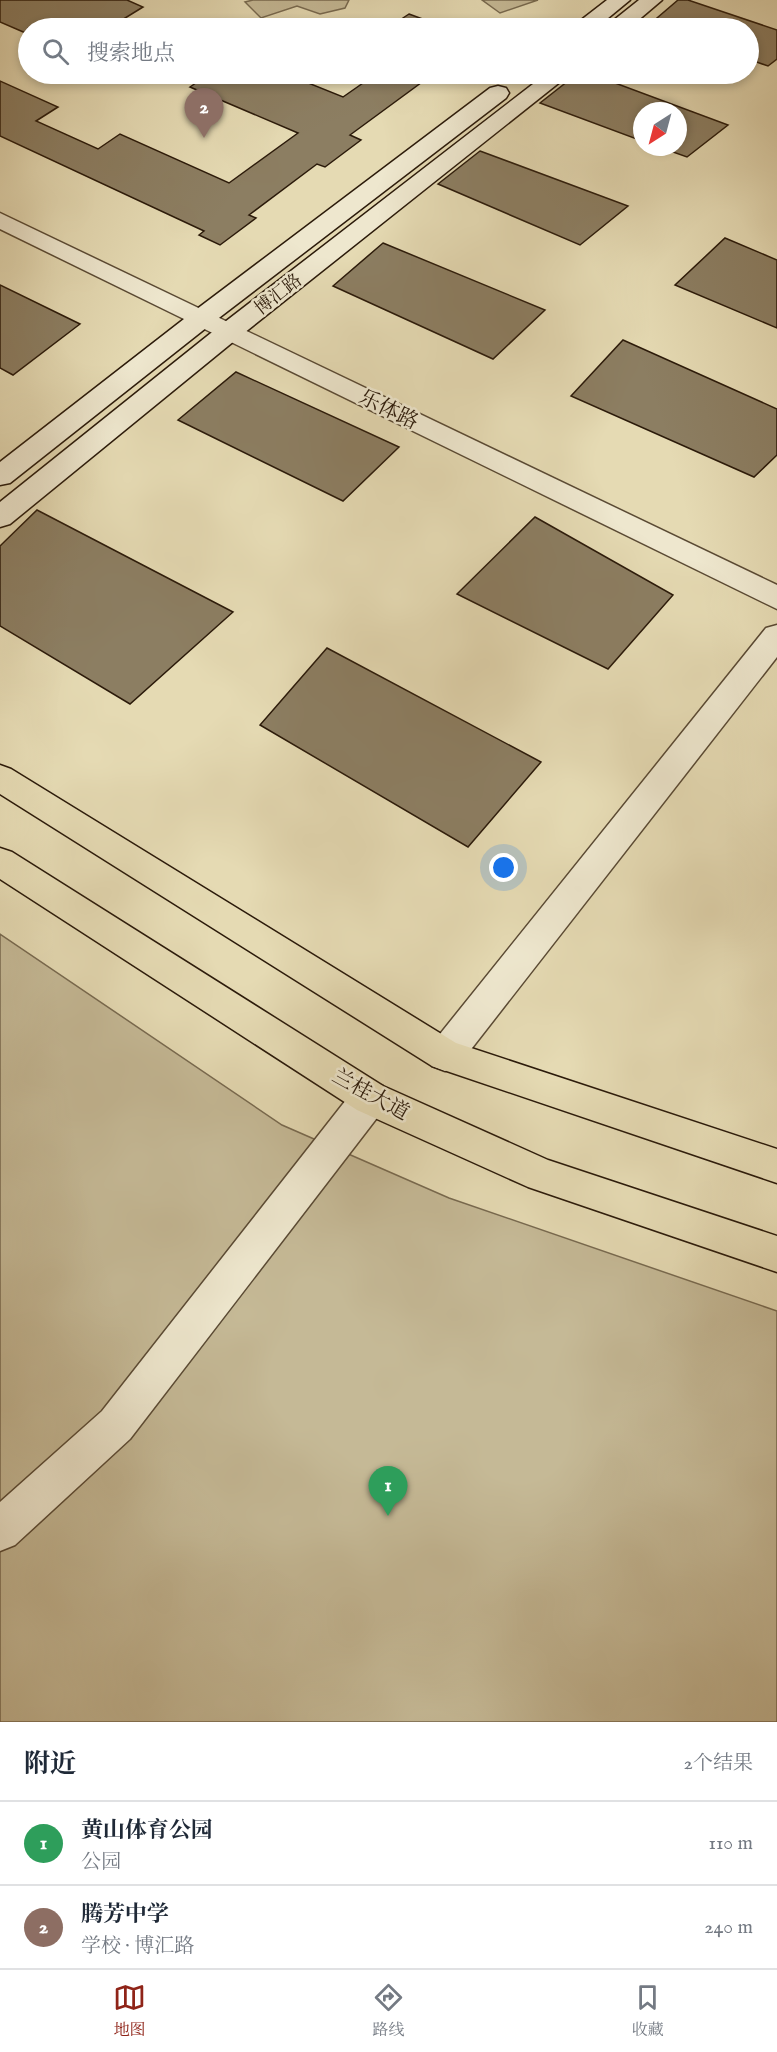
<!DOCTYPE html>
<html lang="zh">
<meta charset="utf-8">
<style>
:root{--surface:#fff;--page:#f6f6f7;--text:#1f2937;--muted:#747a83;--line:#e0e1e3;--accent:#8f2418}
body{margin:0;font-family:"IM FELL English","Noto Serif SC",serif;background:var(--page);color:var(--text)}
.compass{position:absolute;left:633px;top:102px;width:54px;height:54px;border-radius:50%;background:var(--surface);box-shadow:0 3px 9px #0003;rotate:216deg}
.you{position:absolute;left:504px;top:868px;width:21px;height:21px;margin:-15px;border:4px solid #fff;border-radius:50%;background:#1a73e8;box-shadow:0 0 0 9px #1a73e833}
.badge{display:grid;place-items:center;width:39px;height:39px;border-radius:50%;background:var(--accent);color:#fff;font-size:20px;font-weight:700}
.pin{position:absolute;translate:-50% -50px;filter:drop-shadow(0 2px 3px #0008)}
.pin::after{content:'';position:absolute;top:32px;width:21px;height:18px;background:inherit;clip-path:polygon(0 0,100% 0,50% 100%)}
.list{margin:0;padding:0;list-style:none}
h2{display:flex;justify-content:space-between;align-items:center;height:78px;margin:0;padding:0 24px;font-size:26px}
h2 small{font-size:20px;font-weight:400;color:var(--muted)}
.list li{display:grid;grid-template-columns:39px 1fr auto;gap:18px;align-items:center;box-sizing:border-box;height:84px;padding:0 24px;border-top:2px solid var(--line)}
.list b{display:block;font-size:22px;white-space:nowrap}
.list p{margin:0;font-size:20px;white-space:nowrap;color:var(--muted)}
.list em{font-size:20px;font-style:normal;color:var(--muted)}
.icon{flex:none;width:33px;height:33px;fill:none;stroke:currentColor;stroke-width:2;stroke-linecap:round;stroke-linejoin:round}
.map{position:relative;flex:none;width:777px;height:1722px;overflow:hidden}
.search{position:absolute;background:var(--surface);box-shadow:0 3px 9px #0003;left:18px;right:18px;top:18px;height:66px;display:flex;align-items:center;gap:15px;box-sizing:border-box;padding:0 21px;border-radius:33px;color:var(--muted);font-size:22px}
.sheet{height:246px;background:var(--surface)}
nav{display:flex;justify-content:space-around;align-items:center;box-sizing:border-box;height:84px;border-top:2px solid var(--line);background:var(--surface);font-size:16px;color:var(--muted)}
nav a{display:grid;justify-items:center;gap:3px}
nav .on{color:var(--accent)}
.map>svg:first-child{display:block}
.green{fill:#c5b996;stroke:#786a50;stroke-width:1.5}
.building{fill:#8c7e62;stroke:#2b1a0a;stroke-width:1.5}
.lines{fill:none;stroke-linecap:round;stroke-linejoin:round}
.minor-casing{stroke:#5a4a34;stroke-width:3}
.tertiary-casing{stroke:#5a4a34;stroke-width:3}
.secondary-casing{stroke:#2b1a0a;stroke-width:3}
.primary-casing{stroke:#2b1a0a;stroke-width:3}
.minor{fill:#eee7ce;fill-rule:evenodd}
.tertiary{fill:#eee7ce;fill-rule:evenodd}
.secondary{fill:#eee7ce;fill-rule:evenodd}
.primary{fill:#e5dab3;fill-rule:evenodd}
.labels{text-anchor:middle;stroke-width:5;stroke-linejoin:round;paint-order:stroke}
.far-street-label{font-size:18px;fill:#2b1a0a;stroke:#eee7ce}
.street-label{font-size:21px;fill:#2b1a0a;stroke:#eee7ce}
</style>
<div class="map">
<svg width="777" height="1722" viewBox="0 0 777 1722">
<rect width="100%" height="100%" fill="#e5dab3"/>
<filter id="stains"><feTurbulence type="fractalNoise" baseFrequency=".00333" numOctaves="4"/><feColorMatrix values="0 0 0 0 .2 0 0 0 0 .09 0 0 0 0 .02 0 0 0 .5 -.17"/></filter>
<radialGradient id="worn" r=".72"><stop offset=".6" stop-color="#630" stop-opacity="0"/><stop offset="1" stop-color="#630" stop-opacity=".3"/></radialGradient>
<!-- green -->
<path class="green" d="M253,0H349L345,8L320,14L297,6L261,18L245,2Z
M482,0H538L500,13Z
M0,934L282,1125L449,1198L777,1311V1722H0Z"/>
<!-- building -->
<path class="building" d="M0,0H127L143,7L109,28H28V34L0,22Z
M678,0H688L777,30V59L768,66L748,59V28H661L650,24Z
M409,14L447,28H388Z
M209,74H286L343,97L376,74H433L350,135L361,140L325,167L317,164L249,215L256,218L220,245L199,235L204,231L0,136V81L58,107L36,121L98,149L120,134L229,183L298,133L190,87Z
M577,74H591L728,125L687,157L659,147H678V111H642V141L540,103Z
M480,151L628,206L580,245L438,184Z
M725,238L777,260V328L675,285Z
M383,243L545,310L493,359L333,286Z
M0,285L80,324L13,375L0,368Z
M623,340L777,409V455L754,477L571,396Z
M236,372L399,447L343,501L178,420Z
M37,510L233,612L130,704L0,626V546Z
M535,517L673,595L608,669L457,594Z
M327,648L541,762L468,847L260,725Z"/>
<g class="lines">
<!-- minor casing -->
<g class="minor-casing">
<path id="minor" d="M0,213L777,585V609L0,229Z"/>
</g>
<!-- tertiary casing -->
<g class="tertiary-casing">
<path id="tertiary" d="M777,625V657L458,1066L445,1071L432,1066L427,1055L432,1044L766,628Z
M370,1082L383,1086L388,1098L383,1110L130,1439L15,1545L0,1551V1502L102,1411L357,1086Z"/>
</g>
<!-- secondary casing -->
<g class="secondary-casing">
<path id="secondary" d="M607,0H630L596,28H573L576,24Z
M639,0H662L629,28H606L609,24Z
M546,74H570L239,337L10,524L0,527V502L221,325Z
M498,86L506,88L509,93L506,98L211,324L10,483L0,485V462L193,312L490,88Z"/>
</g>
<!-- primary casing -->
<g class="primary-casing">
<path id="primary" d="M0,765L11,769L456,1043L777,1149V1183L432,1066L0,794Z
M0,848L12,852L383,1086L548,1160L777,1236V1272L528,1187L357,1110L0,879Z"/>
</g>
<!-- minor -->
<use href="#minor" class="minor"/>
<!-- tertiary -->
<use href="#tertiary" class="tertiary"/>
<!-- secondary -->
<use href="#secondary" class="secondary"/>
<!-- primary -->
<use href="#primary" class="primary"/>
</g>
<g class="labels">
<!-- far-street labels -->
<g class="far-street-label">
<text transform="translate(278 294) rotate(-38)" y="6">博汇路</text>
</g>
<!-- street labels -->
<g class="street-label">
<text transform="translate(389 409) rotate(26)" y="7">乐体路</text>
<text transform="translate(371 1094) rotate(29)" y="7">兰桂大道</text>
</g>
</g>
<rect width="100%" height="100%" filter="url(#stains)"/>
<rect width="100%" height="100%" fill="url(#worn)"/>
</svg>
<svg class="compass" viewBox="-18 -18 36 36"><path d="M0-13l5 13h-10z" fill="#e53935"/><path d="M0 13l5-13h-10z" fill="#747a83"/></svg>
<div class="you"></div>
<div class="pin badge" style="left:388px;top:1516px;background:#2e9e5b">1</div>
<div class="pin badge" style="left:204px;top:138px;background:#8d6e63">2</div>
<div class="search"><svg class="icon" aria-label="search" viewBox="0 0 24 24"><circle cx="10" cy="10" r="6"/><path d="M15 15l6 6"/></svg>搜索地点</div>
</div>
<section class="sheet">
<h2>附近<small>2个结果</small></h2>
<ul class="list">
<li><span class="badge" style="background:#2e9e5b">1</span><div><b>黄山体育公园</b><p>公园</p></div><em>110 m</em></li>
<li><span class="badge" style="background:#8d6e63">2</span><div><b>腾芳中学</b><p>学校 · 博汇路</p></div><em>240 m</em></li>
</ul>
</section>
<nav>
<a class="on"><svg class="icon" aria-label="map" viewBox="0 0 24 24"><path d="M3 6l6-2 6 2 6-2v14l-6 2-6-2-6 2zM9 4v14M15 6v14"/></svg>地图</a>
<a><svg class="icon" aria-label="directions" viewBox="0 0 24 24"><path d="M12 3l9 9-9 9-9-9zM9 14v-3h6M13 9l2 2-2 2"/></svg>路线</a>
<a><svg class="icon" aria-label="saved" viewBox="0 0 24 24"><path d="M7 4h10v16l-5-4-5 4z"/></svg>收藏</a>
</nav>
